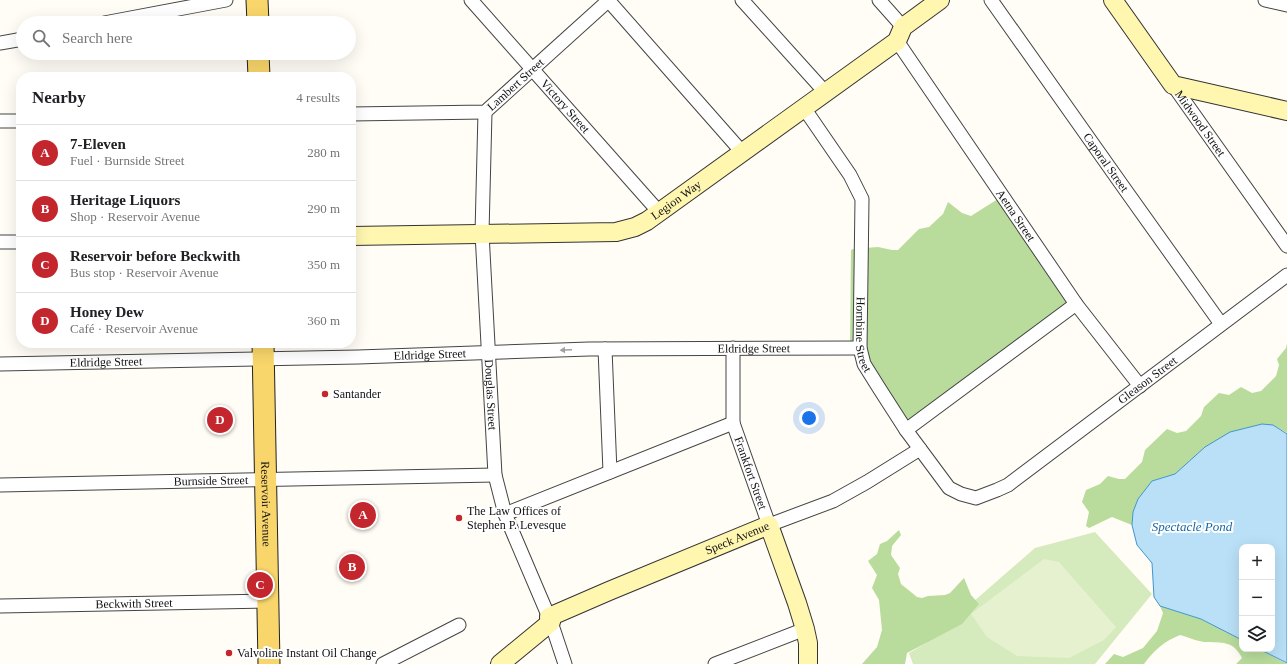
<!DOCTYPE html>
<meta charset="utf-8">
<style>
:root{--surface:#fff;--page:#f6f6f6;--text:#202124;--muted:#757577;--line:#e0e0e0;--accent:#c4262e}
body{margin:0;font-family:Georgia,serif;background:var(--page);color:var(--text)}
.controls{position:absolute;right:12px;bottom:12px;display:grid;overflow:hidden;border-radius:8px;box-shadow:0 4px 16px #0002}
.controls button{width:36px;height:36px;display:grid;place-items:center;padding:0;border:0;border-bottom:1px solid var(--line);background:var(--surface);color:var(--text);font:20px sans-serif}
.you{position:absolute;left:809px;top:418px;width:14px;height:14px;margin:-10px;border:3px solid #fff;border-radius:50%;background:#1a73e8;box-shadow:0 0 0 6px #1a73e833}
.badge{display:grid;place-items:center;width:26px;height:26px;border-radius:50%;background:var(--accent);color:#fff;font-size:13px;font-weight:700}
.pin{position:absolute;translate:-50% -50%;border:2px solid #fff;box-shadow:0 1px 4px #0006}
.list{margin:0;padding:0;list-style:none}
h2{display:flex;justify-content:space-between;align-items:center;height:52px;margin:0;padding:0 16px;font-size:17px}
h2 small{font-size:13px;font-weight:400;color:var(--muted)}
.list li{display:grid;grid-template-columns:26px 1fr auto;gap:12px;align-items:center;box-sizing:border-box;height:56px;padding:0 16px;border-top:1px solid var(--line)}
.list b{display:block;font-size:15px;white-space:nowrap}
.list p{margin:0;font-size:13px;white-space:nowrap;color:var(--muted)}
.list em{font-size:13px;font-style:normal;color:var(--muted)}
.icon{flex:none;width:22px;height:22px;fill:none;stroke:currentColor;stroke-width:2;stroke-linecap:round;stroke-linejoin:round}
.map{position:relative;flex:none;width:1287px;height:664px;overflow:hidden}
.search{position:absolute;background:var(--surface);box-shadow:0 4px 16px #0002;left:16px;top:16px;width:340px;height:44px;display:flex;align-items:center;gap:10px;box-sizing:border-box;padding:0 14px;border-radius:22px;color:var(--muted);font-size:15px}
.panel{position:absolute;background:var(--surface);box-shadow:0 4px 16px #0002;left:16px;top:72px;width:340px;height:276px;border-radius:16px}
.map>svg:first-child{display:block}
.green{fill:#d5ebbd}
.forest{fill:#b9dc9c}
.pitch{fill:#e6f2cf}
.water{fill:#b9e0f7;stroke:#3f96cf}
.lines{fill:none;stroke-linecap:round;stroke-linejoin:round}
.street-casing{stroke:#444;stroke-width:15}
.secondary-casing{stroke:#333;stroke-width:20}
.primary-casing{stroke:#222;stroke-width:23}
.street{stroke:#fff;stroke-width:13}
.secondary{stroke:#fff6b0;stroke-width:18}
.primary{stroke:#f9d66b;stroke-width:21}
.oneway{fill:#a0a0a0}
.poi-dot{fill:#c4262e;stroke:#fff;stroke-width:1.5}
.labels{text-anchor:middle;stroke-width:4;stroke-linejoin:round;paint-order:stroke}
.street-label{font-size:12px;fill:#111;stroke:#fff}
.poi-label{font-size:12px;fill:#111;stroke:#fff;text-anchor:start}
.water-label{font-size:13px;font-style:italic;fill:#1768a6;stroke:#fff}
</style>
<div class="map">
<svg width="1287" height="664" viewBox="0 0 1287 664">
<rect width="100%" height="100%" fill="#fffdf5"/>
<!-- green -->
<path class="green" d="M1095,532L1152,594L1095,664H913L909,653L926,643L1035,548Z"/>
<!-- forest -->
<path class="forest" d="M1001,197L1074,299L907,424L862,370L850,347L851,250L853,249L878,247L892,250H898L919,229L929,227L943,214L948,202L962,213L971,216Z
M1287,343V433L1273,425L1205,447L1175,474L1152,481L1133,512L1132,525L1112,517L1089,528L1086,526L1089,512L1082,502L1086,490L1100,484L1108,476L1119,479H1125L1142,462L1145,450L1167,429L1177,433L1186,431L1201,416L1204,407L1219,393L1229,395L1241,387L1252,393L1261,391L1276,376L1279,365L1277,359L1286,348Z
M899,530L901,535L892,546L891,555L900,568L898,574L901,584L917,597L922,598L928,596L945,595L950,593L964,578L971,595L979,604L962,624L907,653L905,664H862L877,647L882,630L879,600L872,588L877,575L868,561L877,554L880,544L887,541Z
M1160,606L1201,619L1242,640V649H1259L1287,664H1236L1242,658C1233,640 1222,643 1204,642C1196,641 1188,637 1180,635C1165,641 1154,650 1144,664H1105L1114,654L1123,657L1143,648L1157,631L1163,613Z"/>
<!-- pitch -->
<path class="pitch" d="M1044,559L1059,562L1116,627L1104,640L1069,658L1017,656L987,637L971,614Z"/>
<!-- water -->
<path class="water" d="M1262,424L1273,425L1287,434V663L1259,649H1272V547H1242V640L1201,619L1160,606L1154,597L1152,563L1137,545L1132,525L1133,512L1138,499L1152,481L1175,474L1205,447L1230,432Z"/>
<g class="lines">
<!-- street casing -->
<g class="street-casing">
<g id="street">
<path id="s1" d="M471,0L659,212"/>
<path d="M608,0L742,152"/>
<path d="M742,0L825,92"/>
<path d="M879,0L903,27"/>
<path id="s2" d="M991,0L1124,188L1221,324"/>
<path d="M1265,0L1287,5"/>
<path d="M104,23L226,0"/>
<path id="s3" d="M897,41L1076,304L1140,386"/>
<path d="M0,43L23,39"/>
<path id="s4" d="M1173,85L1287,246"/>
<path id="s5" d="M804,108L850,175L862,199L860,348L864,364L879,388L906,430L949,488L961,494L976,498L997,490L1008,485L1287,275"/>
<path id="s6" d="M485,112L482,233L495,475L505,514L551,622L565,664"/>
<path id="s7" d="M351,114L485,112L609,0"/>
<path d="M0,121H21"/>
<path d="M0,242H21"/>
<path id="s8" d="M733,348V423L769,525L833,501L867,482L920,449"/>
<path d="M605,349L610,472"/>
<path id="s9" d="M0,364L358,357L589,349L860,348"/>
<path d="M906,430L1076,304"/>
<path id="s10" d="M0,485L495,475"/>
<path d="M505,514L733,423"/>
<path id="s11" d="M0,606L268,601"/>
<path d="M383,664L459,625"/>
<path d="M715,664L805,629"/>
</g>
</g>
<!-- secondary casing -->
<g class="secondary-casing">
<g id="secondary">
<path d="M1113,0L1173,85L1287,111"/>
<path id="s12" d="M351,236L616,232L635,227L647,221L897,41L903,27L940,0"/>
<path id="s13" d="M549,617L609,591L769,525L797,603L805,629L808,643V664"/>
<path d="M500,664L551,622"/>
</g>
</g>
<!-- primary casing -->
<g class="primary-casing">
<g id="primary">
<path d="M257,0L258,23"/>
<path d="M258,53L259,77"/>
<path id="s14" d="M263,343L269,664"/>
</g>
</g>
<!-- street -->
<use href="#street" class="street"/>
<!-- secondary -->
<use href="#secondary" class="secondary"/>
<!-- primary -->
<use href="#primary" class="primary"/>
</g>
<!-- one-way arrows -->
<defs><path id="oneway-solid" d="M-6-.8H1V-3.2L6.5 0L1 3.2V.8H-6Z"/></defs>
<use class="oneway" href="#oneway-solid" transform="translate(566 350) rotate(178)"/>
<!-- markers -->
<g class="poi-dot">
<circle cx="325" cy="394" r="4"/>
<circle cx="459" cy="518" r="4"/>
<circle cx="229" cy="653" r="4"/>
</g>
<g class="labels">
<!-- street labels -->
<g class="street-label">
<text dy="4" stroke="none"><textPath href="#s7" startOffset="175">Lambert Street</textPath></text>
<text dy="4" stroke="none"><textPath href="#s1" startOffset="142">Victory Street</textPath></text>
<text dy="4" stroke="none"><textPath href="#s4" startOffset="47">Midwood Street</textPath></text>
<text dy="4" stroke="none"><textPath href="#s2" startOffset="199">Caporal Street</textPath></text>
<text dy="4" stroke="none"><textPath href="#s12" startOffset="334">Legion Way</textPath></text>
<text dy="4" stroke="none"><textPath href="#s3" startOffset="211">Aetna Street</textPath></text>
<text dy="4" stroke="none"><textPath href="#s5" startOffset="244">Hornbine Street</textPath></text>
<text dy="4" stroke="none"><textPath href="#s9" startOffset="754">Eldridge Street</textPath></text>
<text dy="4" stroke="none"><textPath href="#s9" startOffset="430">Eldridge Street</textPath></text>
<text dy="4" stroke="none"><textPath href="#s9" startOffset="106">Eldridge Street</textPath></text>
<text dy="4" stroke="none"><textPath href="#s5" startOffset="662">Gleason Street</textPath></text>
<text dy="4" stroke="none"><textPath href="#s6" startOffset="283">Douglas Street</textPath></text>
<text dy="4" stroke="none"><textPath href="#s8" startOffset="128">Frankfort Street</textPath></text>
<text dy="4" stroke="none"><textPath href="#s10" startOffset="211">Burnside Street</textPath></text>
<text dy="4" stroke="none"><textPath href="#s14" startOffset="161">Reservoir Avenue</textPath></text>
<text dy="4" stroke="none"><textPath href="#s13" startOffset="204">Speck Avenue</textPath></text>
<text dy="4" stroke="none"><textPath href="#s11" startOffset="134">Beckwith Street</textPath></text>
</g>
<!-- poi labels -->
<g class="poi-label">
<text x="333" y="398">Santander</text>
<text x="467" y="515">The Law Offices of<tspan x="467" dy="14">Stephen P. Levesque</tspan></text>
<text x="237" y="657">Valvoline Instant Oil Change</text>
</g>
<!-- water labels -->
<g class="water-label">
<text x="1192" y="531">Spectacle Pond</text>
</g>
</g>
</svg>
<div class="controls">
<button>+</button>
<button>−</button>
<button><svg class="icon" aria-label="layers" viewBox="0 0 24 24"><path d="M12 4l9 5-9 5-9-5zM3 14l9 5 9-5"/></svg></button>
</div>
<div class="you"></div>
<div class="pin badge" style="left:363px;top:515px">A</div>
<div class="pin badge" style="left:352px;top:567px">B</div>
<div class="pin badge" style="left:260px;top:585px">C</div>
<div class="pin badge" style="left:220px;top:420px">D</div>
<div class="search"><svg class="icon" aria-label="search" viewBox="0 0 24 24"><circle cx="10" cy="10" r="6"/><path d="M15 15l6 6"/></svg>Search here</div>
<section class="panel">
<h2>Nearby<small>4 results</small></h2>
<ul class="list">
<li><span class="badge">A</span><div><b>7-Eleven</b><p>Fuel · Burnside Street</p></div><em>280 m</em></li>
<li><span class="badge">B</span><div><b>Heritage Liquors</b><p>Shop · Reservoir Avenue</p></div><em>290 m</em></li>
<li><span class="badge">C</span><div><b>Reservoir before Beckwith</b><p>Bus stop · Reservoir Avenue</p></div><em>350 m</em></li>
<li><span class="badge">D</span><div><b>Honey Dew</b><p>Café · Reservoir Avenue</p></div><em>360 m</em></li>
</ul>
</section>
</div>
